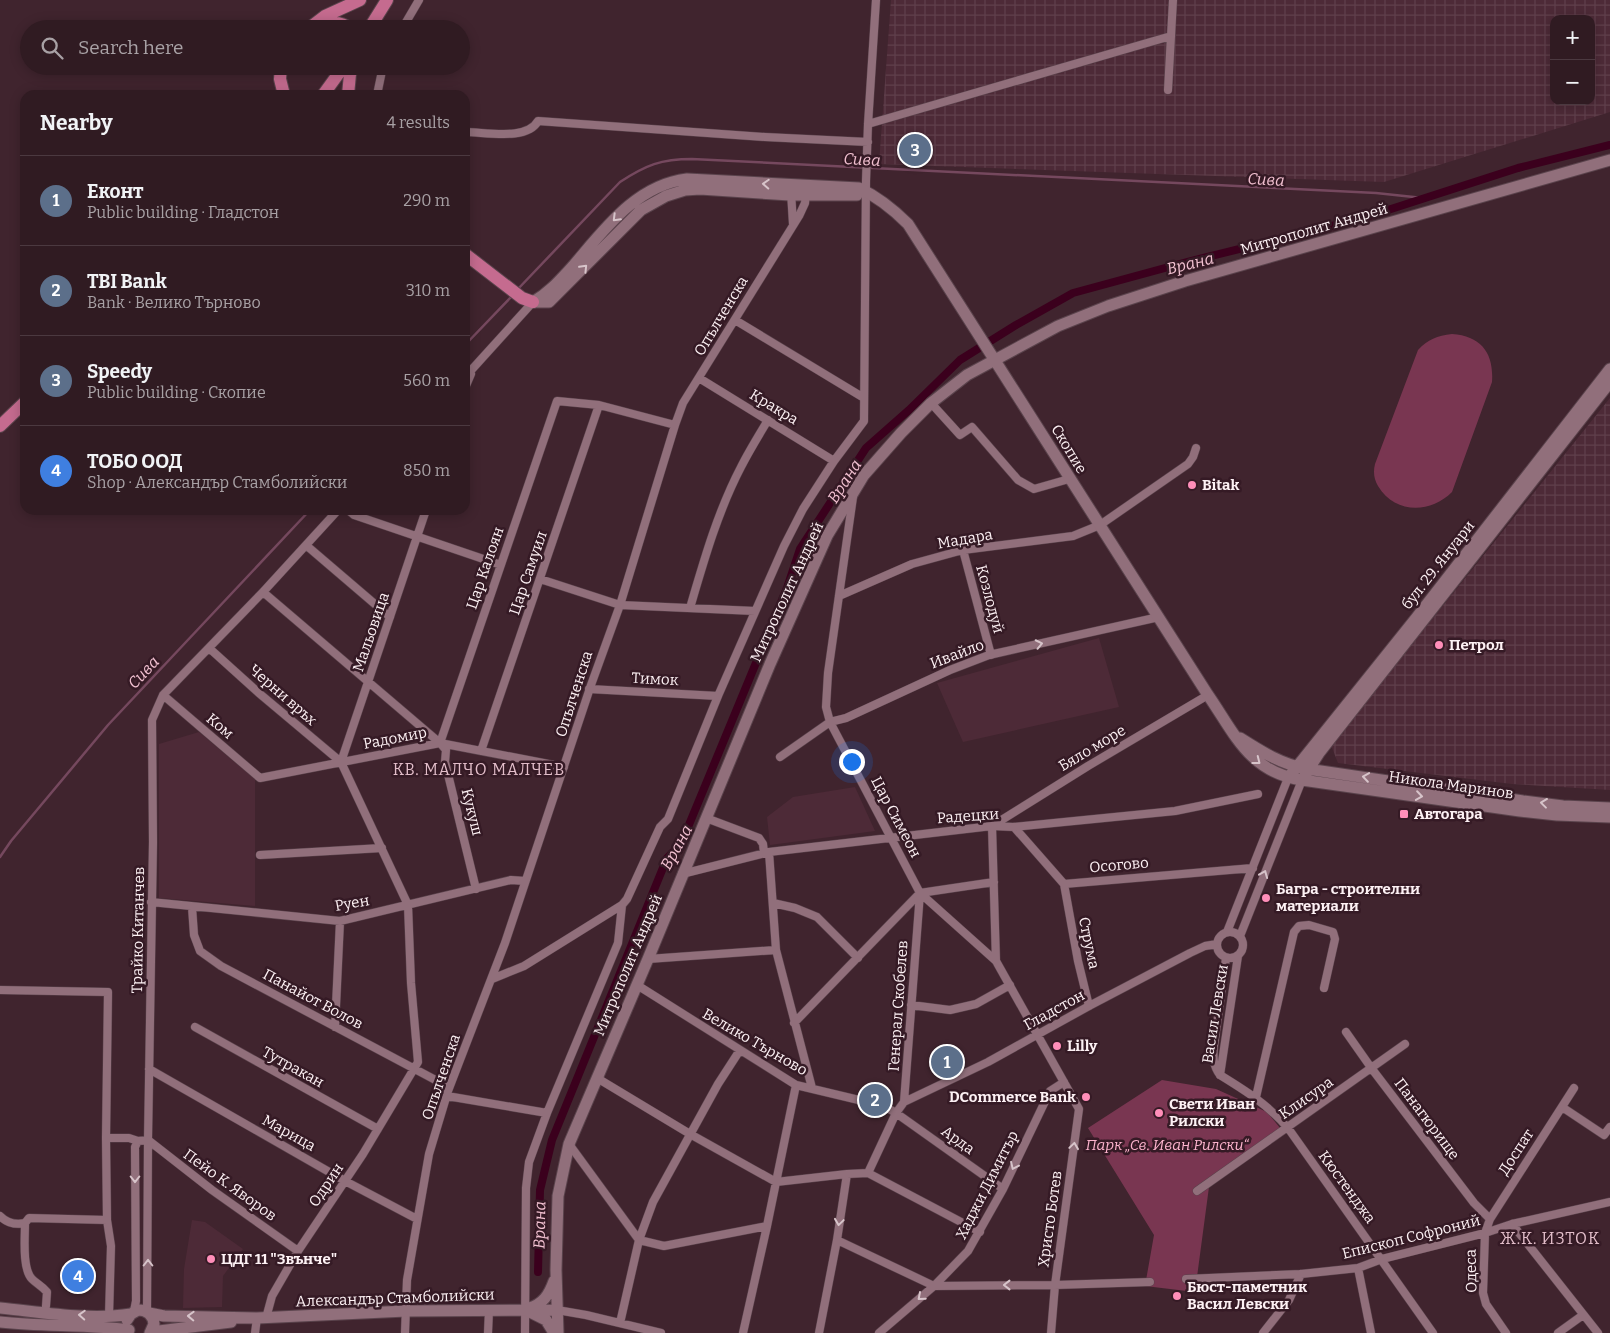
<!DOCTYPE html>
<meta charset="utf-8">
<style>
:root{--surface:#301b22;--page:#3c282f;--text:#f1f3f6;--muted:#a8a1a5;--line:#4b3940;--accent:#ff8eb9}
body{margin:0;font-family:Bitter,serif;background:var(--page);color:var(--text)}
.controls{position:absolute;right:15px;top:15px;display:grid;overflow:hidden;border-radius:10px;box-shadow:0 2px 12px #0003}
.controls button{width:45px;height:45px;display:grid;place-items:center;padding:0;border:0;border-bottom:1px solid var(--line);background:var(--surface);color:var(--text);font:25px sans-serif}
.you{position:absolute;left:851px;top:761px;width:18px;height:18px;margin:-12px;border:4px solid #fff;border-radius:50%;background:#1a73e8;box-shadow:0 0 0 8px #1a73e833}
.badge{display:grid;place-items:center;width:32px;height:32px;border-radius:50%;background:var(--accent);color:#fff;font-size:16px;font-weight:700}
.pin{position:absolute;translate:-50% -50%;border:2px solid #fff;box-shadow:0 1px 5px #0006}
.list{margin:0;padding:0;list-style:none}
h2{display:flex;justify-content:space-between;align-items:center;height:65px;margin:0;padding:0 20px;font-size:21px}
h2 small{font-size:16px;font-weight:400;color:var(--muted)}
.list li{display:grid;grid-template-columns:32px 1fr auto;gap:15px;align-items:center;box-sizing:border-box;height:90px;padding:0 20px;border-top:1px solid var(--line)}
.list b{display:block;font-size:19px;white-space:nowrap}
.list p{margin:0;font-size:16px;white-space:nowrap;color:var(--muted)}
.list em{font-size:16px;font-style:normal;color:var(--muted)}
.icon{flex:none;width:28px;height:28px;fill:none;stroke:currentColor;stroke-width:2;stroke-linecap:round;stroke-linejoin:round}
.map{position:relative;flex:none;width:1610px;height:1333px;overflow:hidden}
.search{position:absolute;background:var(--surface);box-shadow:0 2px 12px #0003;left:20px;top:20px;width:450px;height:55px;display:flex;align-items:center;gap:12px;box-sizing:border-box;padding:0 18px;border-radius:28px;color:var(--muted);font-size:19px}
.panel{position:absolute;background:var(--surface);box-shadow:0 2px 12px #0003;left:20px;top:90px;width:450px;height:425px;border-radius:15px}
.map>svg:first-child{display:block}
.built{fill:#4d2a37}
.industrial{fill:url(#industrial-grid);fill-rule:evenodd}
.park{fill:#793651}
.lines{fill:none;stroke-linecap:round;stroke-linejoin:round}
.stream{stroke:#75485e;stroke-width:2.5}
.canal{stroke:#3b001d;stroke-width:8}
.street-casing{stroke:#5a434c;stroke-width:9}
.secondary-casing{stroke:#5a434c;stroke-width:13}
.primary-casing{stroke:#5a434c;stroke-width:14}
.street{stroke:#916f7b;stroke-width:8}
.secondary{stroke:#916f7b;stroke-width:11}
.primary{stroke:#c56b8f;stroke-width:12}
.oneway{stroke:#d7c4ca}
.poi-dot{fill:#ff8eb9;stroke:#351a25;stroke-width:2}
.labels{text-anchor:middle;stroke-width:5;stroke-linejoin:round;paint-order:stroke}
.street-label{font-size:15px;fill:#fdf1f4;stroke:#351a25}
.poi-label{font-size:15px;font-weight:bold;fill:#fdf1f4;stroke:#351a25;text-anchor:start}
.park-label{font-size:15px;font-style:italic;fill:#fcb3cd;stroke:#351a25}
.water-label{font-size:16px;font-style:italic;fill:#f2c1d1;stroke:#351a25}
.neighbourhood-label{font-size:16px;letter-spacing:1px;fill:#e3beca;stroke:#351a25}
</style>
<div class="map">
<svg width="1610" height="1333" viewBox="0 0 1610 1333">
<defs>
<pattern id="industrial-grid" width="8" height="8" patternUnits="userSpaceOnUse" patternTransform="scale(1.25)"><rect width="8" height="8" fill="#4d2a37"/><path d="M0 4h8M4 0v8" fill="none" stroke="#5f3f4b"/></pattern>
</defs>
<rect width="100%" height="100%" fill="#40242e"/>
<!-- built -->
<path class="built" d="M1099,638L1119,707L963,742L937,683Z
M199,732L255,779V906L159,898V744Z
M855,787L875,831L770,845L767,817L793,797Z
M192,1220L205,1222L243,1249L223,1276L222,1307L183,1308L184,1269Z"/>
<!-- industrial -->
<path class="industrial" d="M891,0H1610V112L1384,182L879,164ZM1554,19H1591V101H1554Z
M1610,398V790L1512,784L1338,763L1331,745Z"/>
<!-- park -->
<path class="park" d="M1452,334C1482,336 1494,354 1492,382L1452,492C1430,514 1395,514 1378,486C1374,479 1373,472 1375,464L1418,350C1428,339 1437,336 1452,334Z
M1162,1080L1216,1089L1267,1112L1285,1134L1209,1187L1195,1292L1145,1286L1154,1235L1088,1128Z"/>
<g class="lines">
<!-- stream -->
<path class="stream" d="M517,290L620,182C646,165 661,159 692,159L1376,193L1423,198
M465,345L512,296
M0,857L11,841L108,725L310,510"/>
<!-- canal -->
<path class="canal" d="M538,1272L540,1190L552,1140L667,858L681,844L787,588L800,549L866,448L909,410L960,360L1016,325L1073,293L1187,262L1360,219L1518,168L1610,145"/>
<!-- street casing -->
<g class="street-casing">
<path id="street" d="M402,29L419,0
M1168,90L1173,0
M377,95L383,66
M868,124L1171,36
M465,132C486,132 527,141 538,121L765,137L868,142
M791,192L793,224
M735,320L864,398
M465,377L533,302
M699,378L834,461
M465,388L471,374
M931,403L960,435L972,427L1018,480L1034,489L1069,479
M853,497L828,673L826,707L830,722L920,893L996,961L1079,1109L1055,1285L1051,1333
M348,510L354,515L501,565
M307,546L390,617
M963,550L991,655
M540,579L620,605L755,611
M263,592L440,743L446,750L445,762L476,889
M839,596L912,564L963,550L1073,536L1100,525L1188,464L1193,457L1196,448
M690,608C704,560 718,511 741,467C749,451 759,435 768,420
M209,648L260,694L341,762L408,905L411,983L418,1062L363,1154L298,1251L272,1296L266,1318
M589,689L718,696
M163,695L260,778L440,743L564,767
M440,743L557,401L599,405L675,425
M481,751L599,405
M780,757L830,722L846,718L950,670L989,655L1159,617
M341,762L426,510
M706,818L759,838L763,844L764,853
M1014,827L1064,884L1253,868
M769,852L776,950L812,1088
M260,855L382,848
M682,874L769,852L992,826L1014,827L1175,811L1258,794
M1064,884L1078,961L1089,1006
M151,902L340,921L511,880L525,881
M773,903L795,908L817,917L858,958
M192,907L194,935L200,951L221,966L443,1084L447,1096L547,1113L529,1162L526,1188L525,1333
M1217 945a13 13 0 1 1 26 0a13 13 0 1 1-26 0Z
M1227,932L1288,778
M1240,936L1302,780
M1226,958L1214,1046C1213,1057 1213,1066 1220,1075C1246,1091 1267,1104 1288,1128L1433,1333
M648,959L776,950
M996,961L992,826L1088,766L1208,695
M492,979L524,966L622,905
M637,985L796,1085L884,1106L896,1113L1003,1189
M0,990L108,992L106,1138L107,1220L111,1246L109,1316
M911,1005L950,1010L976,1004L1010,985
M794,1023L920,893L994,882
M195,1027L378,1129
M335,1027L340,921
M1346,1032L1372,1069L1474,1203L1490,1219
M740,1050L718,1084L653,1202L639,1240L664,1246L767,1226
M149,1069L345,1181L417,1219
M1220,1075L1238,956
M597,1078L690,1134L776,1182L847,1174L868,1173L980,1232
M1256,1097L1294,932L1299,926L1309,925L1333,932L1335,939L1324,988
M904,1102L988,1062L1089,1006L1190,953L1205,946L1217,944
M1562,1107L1604,1135L1610,1127
M547,1113L618,943L622,905L627,899L660,827L668,819L718,696L784,546L803,509L834,461L864,421L866,181L868,124L876,0
M106,1138H129L138,1141
M148,1140L212,1190L298,1251
M569,1144L639,1240L620,1323
M868,1173L896,1113L904,1102L920,893
M1197,1191L1405,1044
M0,1216C7,1223 16,1225 25,1223C25,1237 22,1269 32,1279C37,1284 42,1286 47,1292L46,1306
M25,1223L29,1218L107,1220
M1512,1224L1598,1333
M837,1240L934,1286L1055,1285L1150,1282
M1358,1268L1371,1333
M1186,1279L1301,1274L1358,1268L1382,1259L1485,1233L1512,1224L1610,1202
M557,1310L586,1315L661,1333
M134,1311L136,1301L135,1147L138,1141L148,1140
M147,1312L148,1140L153,842L152,720L163,695L263,592L338,510
M255,1333L257,1318
M405,1333L407,1280L429,1154L448,1091L505,943L591,685L620,605L675,425L683,403L799,216L805,203L806,193
M488,1333L489,1310
M743,1333L767,1226L796,1085
M819,1333L837,1240L847,1174
M879,1333L934,1286L968,1251L1003,1189L1050,1091L1064,1082
M1263,1333L1289,1300L1301,1274
M1506,1333L1486,1304L1483,1293L1485,1233L1490,1219L1574,1088
M1558,1333L1583,1315"/>
</g>
<!-- secondary casing -->
<g class="secondary-casing">
<path id="secondary" d="M533,302C549,293 560,280 573,266C604,230 636,185 687,179L859,188C878,197 894,210 908,224L1208,695C1235,734 1249,772 1302,780L1520,811L1557,815L1610,817
M534,302H549L641,210L666,196L685,190L700,189L790,195H857
M1240,738C1262,752 1281,764 1307,769L1523,801L1563,806L1610,808
M1288,778L1417,617L1610,369
M1302,780L1319,753L1610,382
M0,1308C41,1312 90,1321 131,1314
M529,1308C543,1304 549,1295 554,1281
M528,1311L546,1320L554,1333
M149,1313L164,1316L257,1318L406,1311L557,1310
M127,1320L131,1314L138,1310C147,1310 153,1315 154,1324L150,1333
M0,1322C43,1327 86,1324 129,1330
M151,1332L231,1322
M558,1333L556,1270L558,1196L569,1144L648,959L770,664L827,536L864,475L901,433L931,403L967,375L1058,326L1108,306L1185,281L1610,160"/>
</g>
<!-- primary casing -->
<g class="primary-casing">
<path id="primary" d="M316,26C329,22 339,20 351,29
M308,29L325,16L360,0
M369,29L387,0
M281,66L280,79L284,95
M323,95L344,66
M348,95L350,74L354,66
M465,254L522,298L533,302
M0,426L25,402"/>
</g>
<!-- street -->
<use href="#street" class="street"/>
<!-- secondary -->
<use href="#secondary" class="secondary"/>
<!-- primary -->
<use href="#primary" class="primary"/>
</g>
<!-- one-way arrows -->
<defs><path id="oneway-chevron" d="M-2-3.5L2.5 0L-2 3.5" fill="none" stroke-width="1.6" stroke-linecap="round" stroke-linejoin="round" transform="scale(1.25)"/></defs>
<g class="oneway">
<use href="#oneway-chevron" transform="translate(766 184) rotate(-177)"/>
<use href="#oneway-chevron" transform="translate(616 218) rotate(135)"/>
<use href="#oneway-chevron" transform="translate(584 268) rotate(-46)"/>
<use href="#oneway-chevron" transform="translate(1039 644) rotate(-12)"/>
<use href="#oneway-chevron" transform="translate(1257 761) rotate(38)"/>
<use href="#oneway-chevron" transform="translate(1366 777) rotate(-172)"/>
<use href="#oneway-chevron" transform="translate(1419 796) rotate(8)"/>
<use href="#oneway-chevron" transform="translate(1544 803) rotate(-173)"/>
<use href="#oneway-chevron" transform="translate(1264 874) rotate(-68)"/>
<use href="#oneway-chevron" transform="translate(1074 1146) rotate(-82)"/>
<use href="#oneway-chevron" transform="translate(1014 1166) rotate(115)"/>
<use href="#oneway-chevron" transform="translate(135 1179) rotate(90)"/>
<use href="#oneway-chevron" transform="translate(839 1222) rotate(98)"/>
<use href="#oneway-chevron" transform="translate(148 1263) rotate(-90)"/>
<use href="#oneway-chevron" transform="translate(1007 1285) rotate(180)"/>
<use href="#oneway-chevron" transform="translate(921 1297) rotate(139)"/>
<use href="#oneway-chevron" transform="translate(82 1315) rotate(-177)"/>
<use href="#oneway-chevron" transform="translate(191 1316) rotate(-178)"/>
</g>
<!-- markers -->
<g class="poi-dot">
<circle cx="1192" cy="485" r="5"/>
<circle cx="1439" cy="645" r="5"/>
<rect x="1399" y="809" width="10" height="10" rx="2.5"/>
<circle cx="1266" cy="898" r="5"/>
<circle cx="1057" cy="1046" r="5"/>
<circle cx="1086" cy="1097" r="5"/>
<circle cx="1159" cy="1113" r="5"/>
<circle cx="211" cy="1259" r="5"/>
<circle cx="1177" cy="1296" r="5"/>
</g>
<g class="labels">
<!-- street labels -->
<g class="street-label">
<text transform="translate(1314 229) rotate(-16)" y="5">Митрополит Андрей</text>
<text transform="translate(721 316) rotate(-59)" y="5">Опълченска</text>
<text transform="translate(774 407) rotate(31)" y="5">Кракра</text>
<text transform="translate(1069 449) rotate(59)" y="5">Скопие</text>
<text transform="translate(965 539) rotate(-10)" y="5">Мадара</text>
<text transform="translate(1438 565) rotate(-52)" y="5">бул. 29. Януари</text>
<text transform="translate(485 568) rotate(-71)" y="5">Цар Калоян</text>
<text transform="translate(528 573) rotate(-71)" y="5">Цар Самуил</text>
<text transform="translate(787 592) rotate(-65)" y="5">Митрополит Андрей</text>
<text transform="translate(990 599) rotate(75)" y="5">Козлодуй</text>
<text transform="translate(371 632) rotate(-71)" y="5">Мальовица</text>
<text transform="translate(957 654) rotate(-21)" y="5">Ивайло</text>
<text transform="translate(655 679) rotate(3)" y="5">Тимок</text>
<text transform="translate(574 694) rotate(-72)" y="5">Опълченска</text>
<text transform="translate(283 695) rotate(41)" y="5">Черни връх</text>
<text transform="translate(220 726) rotate(40)" y="5">Ком</text>
<text transform="translate(395 738) rotate(-11)" y="5">Радомир</text>
<text transform="translate(1092 748) rotate(-31)" y="5">Бяло море</text>
<text transform="translate(1451 785) rotate(8)" y="5">Никола Маринов</text>
<text transform="translate(472 812) rotate(76)" y="5">Кукуш</text>
<text transform="translate(968 816) rotate(-4)" y="5">Радецки</text>
<text transform="translate(896 817) rotate(62)" y="5">Цар Симеон</text>
<text transform="translate(1119 865) rotate(-5)" y="5">Осогово</text>
<text transform="translate(352 903) rotate(-10)" y="5">Руен</text>
<text transform="translate(138 930) rotate(-89)" y="5">Трайко Китанчев</text>
<text transform="translate(1089 943) rotate(78)" y="5">Струма</text>
<text transform="translate(628 965) rotate(-67)" y="5">Митрополит Андрей</text>
<text transform="translate(313 999) rotate(28)" y="5">Панайот Волов</text>
<text transform="translate(898 1006) rotate(-86)" y="5">Генерал Скобелев</text>
<text transform="translate(1054 1010) rotate(-29)" y="5">Гладстон</text>
<text transform="translate(1215 1014) rotate(-81)" y="5">Васил Левски</text>
<text transform="translate(755 1042) rotate(30)" y="5">Велико Търново</text>
<text transform="translate(293 1067) rotate(29)" y="5">Тутракан</text>
<text transform="translate(441 1077) rotate(-71)" y="5">Опълченска</text>
<text transform="translate(1306 1098) rotate(-35)" y="5">Клисура</text>
<text transform="translate(1427 1119) rotate(53)" y="5">Панагюрище</text>
<text transform="translate(289 1133) rotate(29)" y="5">Марица</text>
<text transform="translate(958 1140) rotate(36)" y="5">Арда</text>
<text transform="translate(1516 1152) rotate(-57)" y="5">Доспат</text>
<text transform="translate(230 1185) rotate(36)" y="5">Пейо К. Яворов</text>
<text transform="translate(326 1185) rotate(-56)" y="5">Одрин</text>
<text transform="translate(987 1185) rotate(-63)" y="5">Хаджи Димитър</text>
<text transform="translate(1347 1187) rotate(54)" y="5">Кюстенджа</text>
<text transform="translate(1050 1219) rotate(-82)" y="5">Христо Ботев</text>
<text transform="translate(1411 1237) rotate(-14)" y="5">Епископ Софроний</text>
<text transform="translate(1471 1271) rotate(-91)" y="5">Одеса</text>
<text transform="translate(395 1298) rotate(-2)" y="5">Александър Стамболийски</text>
</g>
<!-- poi labels -->
<g class="poi-label">
<text x="1202" y="490">Bitak</text>
<text x="1449" y="650">Петрол</text>
<text x="1414" y="819">Автогара</text>
<text x="1276" y="894">Багра - строителни<tspan x="1276" dy="17">материали</tspan></text>
<text x="1067" y="1051">Lilly</text>
<text x="1076" y="1102" text-anchor="end">DCommerce Bank</text>
<text x="1169" y="1109">Свети Иван<tspan x="1169" dy="17">Рилски</tspan></text>
<text x="221" y="1264">ЦДГ 11 "Звънче"</text>
<text x="1187" y="1292">Бюст-паметник<tspan x="1187" dy="17">Васил Левски</tspan></text>
</g>
<!-- park labels -->
<g class="park-label">
<text x="1167" y="1150">Парк „Св. Иван Рилски“</text>
</g>
<!-- water labels -->
<g class="water-label">
<text transform="translate(862 159) rotate(3)" y="6">Сива</text>
<text transform="translate(1266 179) rotate(3)" y="6">Сива</text>
<text transform="translate(1190 263) rotate(-14)" y="6">Врана</text>
<text transform="translate(844 481) rotate(-57)" y="6">Врана</text>
<text transform="translate(143 672) rotate(-47)" y="6">Сива</text>
<text transform="translate(676 847) rotate(-61)" y="6">Врана</text>
<text transform="translate(539 1225) rotate(-89)" y="6">Врана</text>
</g>
<!-- neighbourhood labels -->
<g class="neighbourhood-label">
<text x="479" y="775">КВ. МАЛЧО МАЛЧЕВ</text>
<text x="1550" y="1244">Ж.К. ИЗТОК</text>
</g>
</g>
</svg>
<div class="controls">
<button>+</button>
<button>−</button>
</div>
<div class="you"></div>
<div class="pin badge" style="left:947px;top:1062px;background:#5c6f8a">1</div>
<div class="pin badge" style="left:875px;top:1100px;background:#5c6f8a">2</div>
<div class="pin badge" style="left:915px;top:150px;background:#5c6f8a">3</div>
<div class="pin badge" style="left:78px;top:1276px;background:#3f7fe0">4</div>
<div class="search"><svg class="icon" aria-label="search" viewBox="0 0 24 24"><circle cx="10" cy="10" r="6"/><path d="M15 15l6 6"/></svg>Search here</div>
<section class="panel">
<h2>Nearby<small>4 results</small></h2>
<ul class="list">
<li><span class="badge" style="background:#5c6f8a">1</span><div><b>Еконт</b><p>Public building · Гладстон</p></div><em>290 m</em></li>
<li><span class="badge" style="background:#5c6f8a">2</span><div><b>TBI Bank</b><p>Bank · Велико Търново</p></div><em>310 m</em></li>
<li><span class="badge" style="background:#5c6f8a">3</span><div><b>Speedy</b><p>Public building · Скопие</p></div><em>560 m</em></li>
<li><span class="badge" style="background:#3f7fe0">4</span><div><b>ТОБО ООД</b><p>Shop · Александър Стамболийски</p></div><em>850 m</em></li>
</ul>
</section>
</div>
